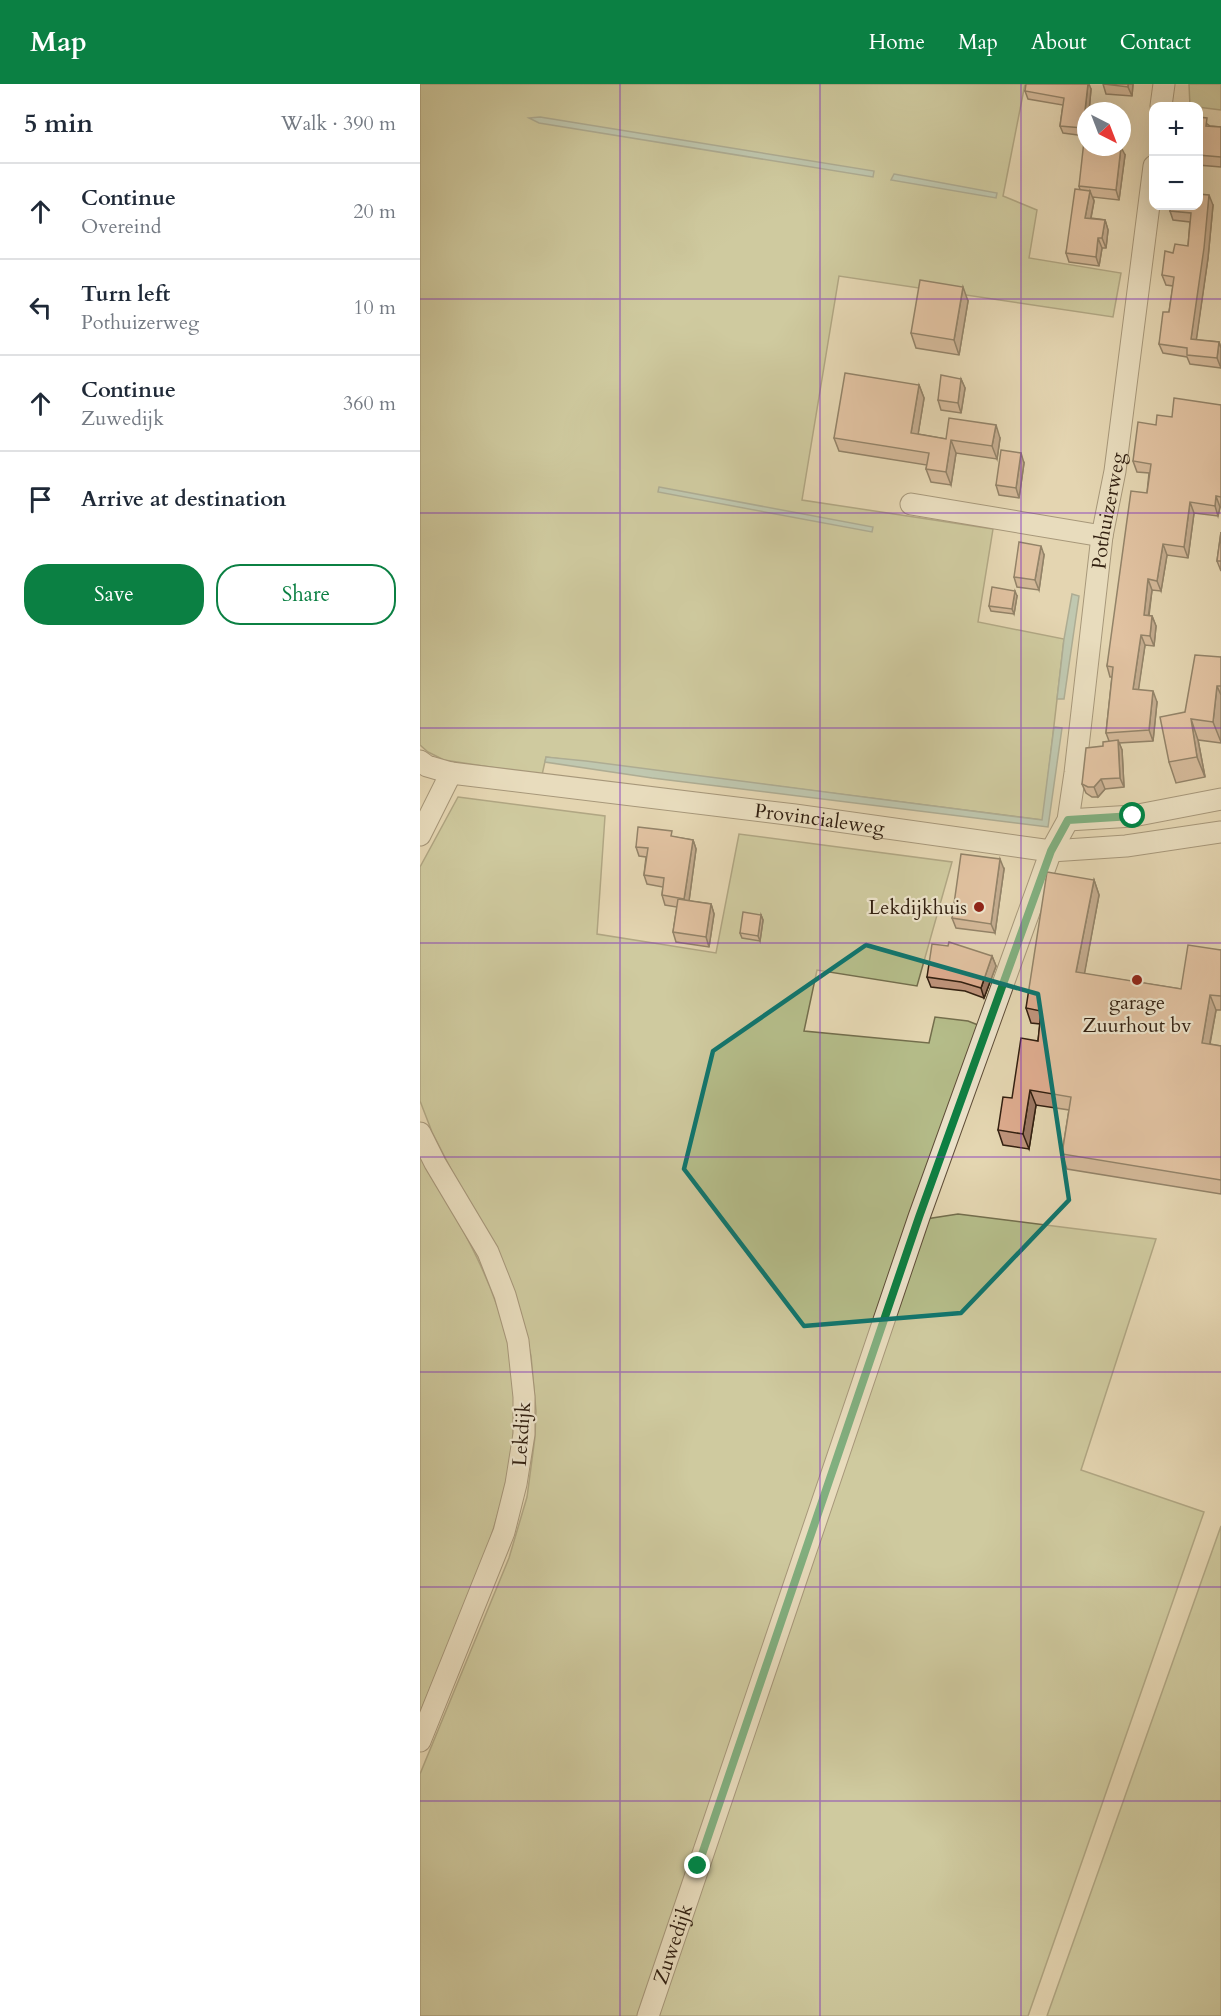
<!DOCTYPE html>
<meta charset="utf-8">
<style>
:root{--surface:#fff;--page:#f2f2f3;--text:#1f2937;--muted:#747a83;--line:#e0e1e3;--accent:#0b8043}
body{margin:0;font-family:Cardo,serif;background:var(--page);color:var(--text)}
.controls{position:absolute;right:18px;top:18px;display:grid;overflow:hidden;border-radius:12px;box-shadow:0 6px 24px #0002}
.controls button{width:54px;height:54px;display:grid;place-items:center;padding:0;border:0;border-bottom:2px solid var(--line);background:var(--surface);color:var(--text);font:30px sans-serif}
.compass{position:absolute;left:657px;top:18px;width:54px;height:54px;border-radius:50%;background:var(--surface);box-shadow:0 6px 24px #0002;rotate:138deg}
.stop{position:absolute;width:18px;height:18px;margin:-14px;border:4px solid #0b8043;border-radius:50%;background:#fff}
.stop.end{background:#0b8043;border-color:#fff;box-shadow:0 2px 6px #0008}
.list{margin:0;padding:0;list-style:none}
h2{display:flex;justify-content:space-between;align-items:center;height:78px;margin:0;padding:0 24px;font-size:26px}
h2 small{font-size:20px;font-weight:400;color:var(--muted)}
.list li{display:grid;grid-template-columns:39px 1fr auto;gap:18px;align-items:center;box-sizing:border-box;height:96px;padding:0 24px;border-top:2px solid var(--line)}
.list b{display:block;font-size:22px;white-space:nowrap}
.list p{margin:0;font-size:20px;white-space:nowrap;color:var(--muted)}
.list em{font-size:20px;font-style:normal;color:var(--muted)}
.actions{display:flex;gap:12px;padding:18px 24px}
.actions a{flex:1;padding:14px 0;border:2px solid var(--accent);border-radius:24px;text-align:center;font-size:21px;color:var(--accent)}
.actions .main{background:var(--accent);color:#fff}
.icon{flex:none;width:33px;height:33px;fill:none;stroke:currentColor;stroke-width:2;stroke-linecap:round;stroke-linejoin:round}
.map{position:relative;flex:none;width:801px;height:1932px;overflow:hidden}
header{display:flex;align-items:center;gap:36px;box-sizing:border-box;height:84px;padding:0 30px;background:var(--accent);color:#fff}
header strong{font-size:28px}
nav{display:flex;gap:33px;margin-inline-start:auto;font-size:21px}
main{display:flex}
aside{flex:1;background:var(--surface)}
.map>svg:first-child{display:block}
.green{fill:#b5bd8a;stroke:#736e4d;stroke-width:1.5}
.water{fill:#95b9af;stroke:#6d7b6f;stroke-width:1.5}
.lines{fill:none;stroke-linecap:round;stroke-linejoin:round}
.minor-casing{stroke:#5e4d38;stroke-width:23}
.minor{stroke:#ede4cc;stroke-width:21}
.wall{fill:#bf947b;stroke:#311f10;stroke-width:1.5}
.shaded-wall{fill:#9b7864;stroke:#311f10;stroke-width:1.5}
.building{fill:#deac8f;stroke:#311f10;stroke-width:1.5}
.route{stroke:#0b8043;stroke-width:8}
.marked{fill:none;stroke:#0f766e;stroke-width:4.5;stroke-linejoin:round}
.grid{fill:none;stroke:#7b2cbf;stroke-width:1.5;stroke-opacity:0.55}
.poi-dot{fill:#8f2418;stroke:#ede4cc;stroke-width:2}
.labels{text-anchor:middle;stroke-width:4.5;stroke-linejoin:round;paint-order:stroke}
.street-label{font-size:20px;fill:#311f10;stroke:#ede4cc}
.poi-label{font-size:20px;fill:#311f10;stroke:#ede4cc;text-anchor:end}
</style>
<header>
<strong>Map</strong>
<nav><a>Home</a><a>Map</a><a>About</a><a>Contact</a></nav>
</header>
<main>
<aside>
<h2>5 min<small>Walk · 390 m</small></h2>
<ul class="list">
<li><svg class="icon" aria-label="ahead" viewBox="0 0 24 24"><path d="M12 20V5M6 11l6-6 6 6"/></svg><div><b>Continue</b><p>Overeind</p></div><em>20 m</em></li>
<li><svg class="icon" aria-label="left" viewBox="0 0 24 24"><path d="M17 20v-9H6M10 6l-5 5 5 5"/></svg><div><b>Turn left</b><p>Pothuizerweg</p></div><em>10 m</em></li>
<li><svg class="icon" aria-label="ahead" viewBox="0 0 24 24"><path d="M12 20V5M6 11l6-6 6 6"/></svg><div><b>Continue</b><p>Zuwedijk</p></div><em>360 m</em></li>
<li><svg class="icon" aria-label="arrive" viewBox="0 0 24 24"><path d="M6 21V4h12l-3 4 3 4H6"/></svg><div><b>Arrive at destination</b></div></li>
</ul>
<div class="actions"><a class="main">Save</a><a>Share</a></div>
</aside>
<div class="map">
<svg width="801" height="1932" viewBox="0 0 801 1932">
<rect width="100%" height="100%" fill="#e4d6b1"/>
<filter id="stains"><feTurbulence type="fractalNoise" baseFrequency=".00333" numOctaves="4"/><feColorMatrix values="0 0 0 0 .2 0 0 0 0 .09 0 0 0 0 .02 0 0 0 .5 -.17"/></filter>
<radialGradient id="worn" r=".72"><stop offset=".6" stop-color="#630" stop-opacity="0"/><stop offset="1" stop-color="#630" stop-opacity=".3"/></radialGradient>
<!-- green -->
<path class="green" d="M0,0H605L583,112L617,126L609,174L701,189L693,233L419,192L382,416L573,445L558,538L644,555L623,736L126,673L122,691L24,676L8,668L0,661Z
M769,0H801V26L770,22Z
M38,713L185,732L177,850L296,869L319,750L532,778L497,902L397,886L384,947L509,959L515,933L548,937L558,941L219,1932H0V1690L89,1474L107,1413L115,1353L116,1327L111,1272L103,1237L38,1099L12,1048L0,1017V783Z
M0,1070C34,1130 72,1190 88,1259C117,1388 46,1513 0,1629Z
M538,1130L736,1155L661,1386L784,1428L608,1932H236L506,1135Z
M801,1442V1932H627Z"/>
<!-- water -->
<path class="water" d="M120,33L454,87L453,93L119,39L109,34Z
M474,90L577,109L576,114L471,96Z
M239,403L453,443L452,448L238,408Z
M652,510L659,512L644,615H637L644,555Z
M634,643L642,644L628,743L232,694L125,678L126,673L166,677L622,736Z"/>
<g class="lines">
<!-- minor casing -->
<g class="minor-casing">
<g id="minor">
<path d="M741,22L744,0"/>
<path d="M491,420L682,452"/>
<path id="s1" d="M0,677L7,682L31,689L375,731L631,767L706,762L801,748"/>
<path d="M648,736L713,732L801,715"/>
<path d="M0,751L31,689"/>
<path d="M0,1049L15,1079L68,1168L85,1211L98,1257L104,1313V1350L96,1400L84,1448L0,1657"/>
<path id="s2" d="M228,1932L499,1133L631,767L648,736L655,689L682,452L695,387L734,82"/>
</g>
</g>
<!-- minor -->
<use href="#minor" class="minor"/>
</g>
<!-- wall -->
<path class="wall" d="M683,0H713L712,12L686,10Z
M671,5L669,27H666L665,52L643,49L640,42L643,21L608,15L605,7Z
M778,33L790,42L801,43V83L778,81Z
M705,71L699,116L673,113L674,117L671,134L685,136L688,146L686,164H682L679,182L649,178L646,169L660,106L659,102Z
M793,121L788,174L776,256L799,258L801,264V284L770,280L767,273L743,269L739,260L749,228L753,202L746,201L742,191L753,169L768,162L770,138L753,136L750,127Z
M548,217L539,271L496,264L491,249Z
M541,295L545,304L541,329L521,326L518,316Z
M499,301L504,314L498,350L526,355L580,354L577,375L536,369L531,401L511,398L506,385L507,381L419,367L414,354Z
M801,321V423H800L798,432L774,429L768,474L747,471L741,507L732,506L729,532H732L736,542L734,562L725,561L718,606L737,618L733,657L699,659L702,666L704,703L685,705L678,713H672L666,709L662,700L683,662L689,657L686,649L692,593H690L687,582L727,409L729,389L717,388L713,377L736,341L752,333Z
M604,379L599,414L579,411L576,401Z
M801,448V487L797,477Z
M624,471L619,506L597,503L594,493Z
M597,512L594,530L571,527L569,522Z
M801,573V659L778,656L785,693L756,699L749,678L765,628Z
M254,753L273,756L276,765L269,817L291,820L294,830L289,863L256,858L253,848L257,823L245,821L242,811L243,803L227,800L224,791L226,773L219,772L216,763Z
M584,785L575,849L536,844L532,834Z
M674,796L679,811L664,890L761,905L801,866V926H796L790,960L801,962V1110L647,1085L642,1070L649,1026L616,1021L609,1065L583,1061L578,1046L618,957L620,940L611,939L606,924Z
M341,831L343,836L340,857L322,854L320,849Z
M572,872L576,882L564,914L545,907L511,903L507,893Z"/>
<!-- shaded-wall -->
<path class="shaded-wall" d="M668,0H669L671,5L669,27H666L665,52L663,44Z
M708,0H713L712,12L708,3Z
M701,63L705,71L699,116L696,106Z
M670,107L674,117L669,143L665,134Z
M789,111L793,121L788,174L775,265L771,255Z
M685,136L688,146L686,164L682,154Z
M678,154L682,164L679,182L676,173Z
M543,203L548,217L539,271L534,256Z
M799,258L801,264V284L797,274Z
M541,295L545,304L541,329L538,319Z
M499,301L504,314L496,363L491,349Z
M576,341L580,354L577,375L572,362Z
M531,356L536,369L531,401L526,388Z
M601,369L604,379L599,414L596,404Z
M796,412L800,423L798,432L795,422Z
M770,418L774,429L768,474L764,463Z
M743,460L747,471L741,507L737,497Z
M621,462L624,471L619,506L615,496Z
M728,495L732,506L727,541L724,531Z
M595,507L597,512L594,530L592,525Z
M732,532L736,542L734,562L730,552Z
M721,551L725,561L717,616L713,605Z
M797,602L801,611V658L793,638Z
M733,607L737,618L733,657L729,646Z
M771,635L778,656L785,693L777,673Z
M698,656L702,666L704,703L700,694Z
M681,695L685,705L678,713L674,703Z
M273,756L276,765L268,824L264,815Z
M580,775L584,785L575,849L571,840Z
M674,796L679,811L662,903L656,888Z
M291,820L294,830L289,863L286,853Z
M341,831L343,836L340,857L338,852Z
M572,872L576,882L564,914L561,904Z
M790,911L796,926L787,974L782,959Z
M610,1006L616,1021L609,1065L603,1050Z"/>
<!-- building -->
<path class="building" d="M606,0H668L663,44L640,42L644,14L605,7Z
M684,0H708V3Z
M778,33L787,34L786,42L801,43V73L778,71Z
M664,57H666V63H701L696,106L659,102Z
M655,105L670,107L665,134L685,136L682,154H678L676,173L646,169Z
M778,110L789,111L784,164L771,255L799,258L797,274L767,271V264L739,260L743,228H749L754,193L742,191L745,167L753,169L755,160L768,162L771,129L750,127L751,122H778Z
M500,196L543,203L534,256L491,249Z
M425,289L499,301L491,349L526,355L529,334L576,341L572,362L531,356L526,388L506,385L509,369L414,354Z
M521,291L541,295L538,319L518,316Z
M754,314L801,321V413L796,412L795,422L770,418L764,463L743,460L737,497L728,495L724,531L732,532L730,552L721,551L713,605L733,607L729,646L686,649L693,583L687,582L711,407L727,409L731,380L713,377L718,338L736,341L737,331L752,333Z
M581,366L601,369L596,404L576,401Z
M801,448V477H797Z
M599,458L621,462L615,496L594,493Z
M572,503L595,507L592,525L569,522Z
M775,571L801,573V602H797L793,638L771,635L777,673L749,678L740,633L765,628Z
M698,656L700,694L681,695L674,703H668L662,700L666,664L683,662V658Z
M218,743L252,747L251,752L273,756L264,815L242,811L244,794L224,791L228,764L216,763Z
M541,770L580,775L571,840L532,834Z
M627,788L674,796L656,888L761,905L768,861L801,866V912L790,911L782,959L801,962V1096L642,1070L651,1013L610,1006L603,1050L578,1046L583,1013L592,1014L601,954L618,957L621,927L606,924Z
M258,815L291,820L286,853L253,848Z
M323,828L341,831L338,852L320,849Z
M529,858L572,872L561,904L541,898L507,893L512,860L528,862Z"/>
<g class="lines">
<!-- route -->
<path class="route" d="M278,1782L499,1133L631,767L648,736L713,732"/>
</g>
<!-- marked area -->
<path d="M0 0H801V1932H0ZM446,861L618,910L649,1116L541,1229L384,1242L264,1085L293,967Z" fill="#e4d6b1" fill-opacity=".55" fill-rule="evenodd"/>
<path class="marked" d="M446,861L618,910L649,1116L541,1229L384,1242L264,1085L293,967Z"/>
<!-- grid -->
<path class="grid" d="M200,0V1932M400,0V1932M601,0V1932M0,215H801M0,429H801M0,644H801M0,859H801M0,1073H801M0,1288H801M0,1503H801M0,1717H801"/>
<!-- markers -->
<g class="poi-dot">
<circle cx="559" cy="823" r="6"/>
<circle cx="717" cy="896" r="6"/>
</g>
<g class="labels">
<!-- street labels -->
<g class="street-label">
<text dy="7" stroke="none"><textPath href="#s2" startOffset="1580">Pothuizerweg</textPath></text>
<text dy="7" stroke="none"><textPath href="#s1" startOffset="405">Provincialeweg</textPath></text>
<text transform="translate(101 1350) rotate(-86)" y="7">Lekdijk</text>
<text dy="7" stroke="none"><textPath href="#s2" startOffset="76">Zuwedijk</textPath></text>
</g>
<!-- poi labels -->
<g class="poi-label">
<text x="547" y="830">Lekdijkhuis</text>
<text x="717" y="925" text-anchor="middle">garage<tspan x="717" dy="23">Zuurhout bv</tspan></text>
</g>
</g>
<rect width="100%" height="100%" filter="url(#stains)"/>
<rect width="100%" height="100%" fill="url(#worn)"/>
</svg>
<div class="controls">
<button>+</button>
<button>−</button>
</div>
<svg class="compass" viewBox="-18 -18 36 36"><path d="M0-13l5 13h-10z" fill="#e53935"/><path d="M0 13l5-13h-10z" fill="#747a83"/></svg>
<div class="stop" style="left:713px;top:732px"></div>
<div class="stop end" style="left:278px;top:1782px"></div>
</div>
</main>
